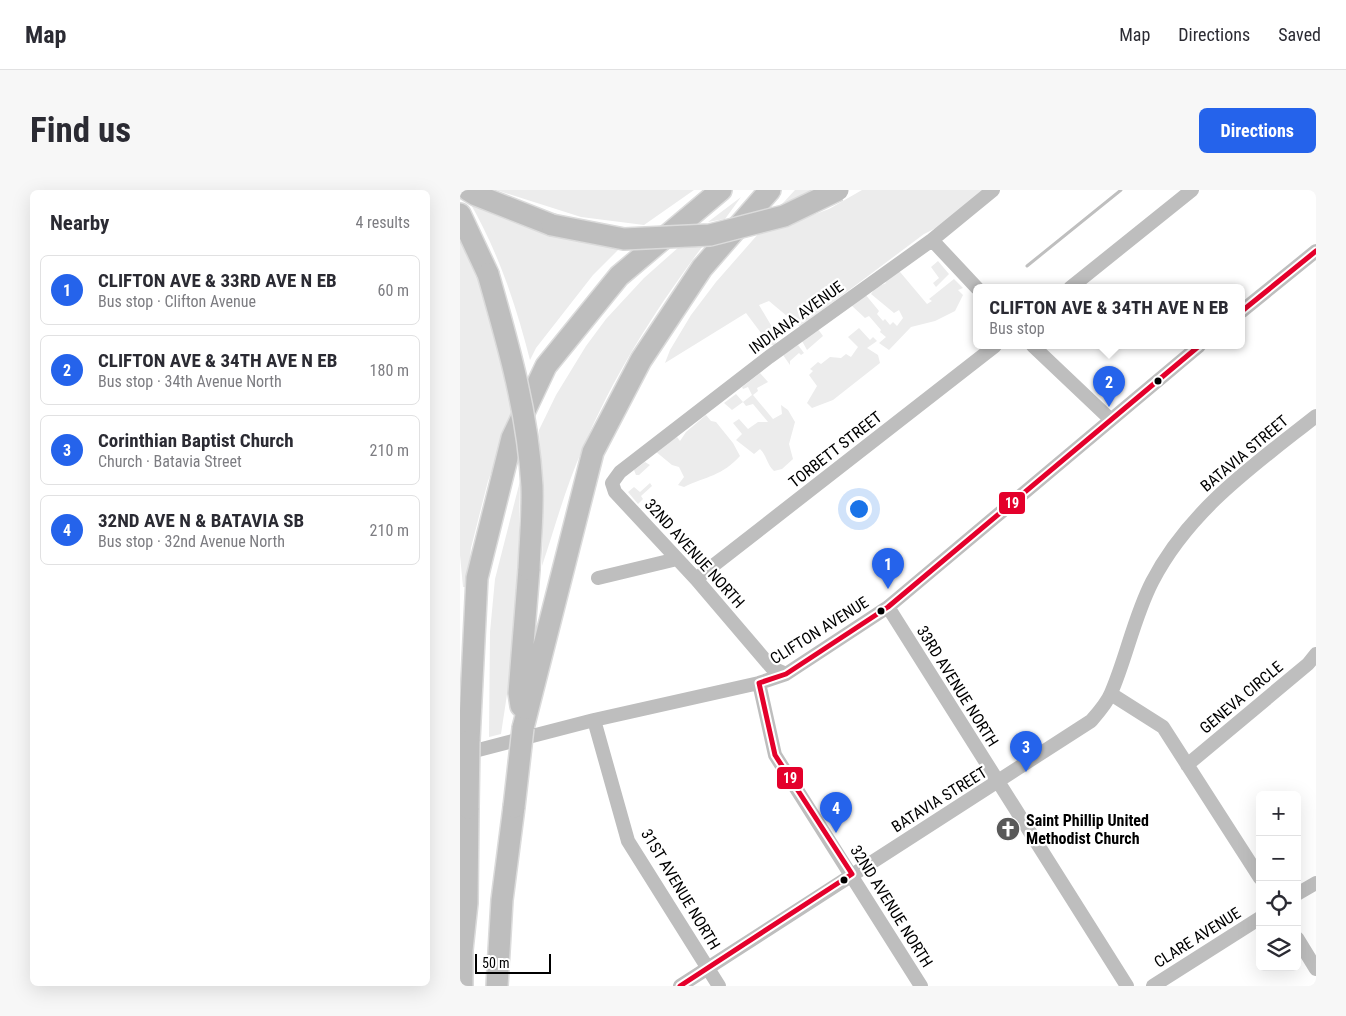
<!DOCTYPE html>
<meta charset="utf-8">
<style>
:root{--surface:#fff;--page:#f7f7f7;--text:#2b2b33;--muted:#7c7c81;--line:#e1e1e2;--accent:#2563eb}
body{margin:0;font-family:"Roboto Condensed",sans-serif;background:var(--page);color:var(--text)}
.controls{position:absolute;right:15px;bottom:15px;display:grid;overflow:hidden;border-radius:8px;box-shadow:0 5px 20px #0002}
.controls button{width:45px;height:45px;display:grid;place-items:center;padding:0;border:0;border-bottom:1px solid var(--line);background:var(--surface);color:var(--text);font:25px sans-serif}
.scale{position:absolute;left:15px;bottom:12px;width:76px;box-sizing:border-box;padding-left:5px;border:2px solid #000;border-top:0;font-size:14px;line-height:18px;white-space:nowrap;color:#000;-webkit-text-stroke:4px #fff;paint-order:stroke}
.you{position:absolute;left:398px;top:318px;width:18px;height:18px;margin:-12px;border:4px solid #fff;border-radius:50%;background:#1a73e8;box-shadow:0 0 0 8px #1a73e833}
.badge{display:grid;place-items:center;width:32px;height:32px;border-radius:50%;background:var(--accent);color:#fff;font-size:16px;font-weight:700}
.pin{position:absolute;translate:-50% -41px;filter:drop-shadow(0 1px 2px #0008)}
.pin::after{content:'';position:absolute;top:26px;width:18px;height:15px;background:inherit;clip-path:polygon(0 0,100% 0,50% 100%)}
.popup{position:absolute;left:513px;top:94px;width:272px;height:65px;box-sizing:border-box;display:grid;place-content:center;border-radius:8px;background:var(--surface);filter:drop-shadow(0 1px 4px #0005);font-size:16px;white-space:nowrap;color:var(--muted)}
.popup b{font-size:19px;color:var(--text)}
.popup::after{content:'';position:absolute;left:50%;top:100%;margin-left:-10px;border:10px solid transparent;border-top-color:var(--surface)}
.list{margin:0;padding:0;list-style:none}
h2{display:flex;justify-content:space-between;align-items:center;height:65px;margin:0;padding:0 20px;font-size:21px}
h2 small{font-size:16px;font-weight:400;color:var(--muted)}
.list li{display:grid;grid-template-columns:32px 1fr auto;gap:15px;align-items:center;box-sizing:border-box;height:70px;margin:0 10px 10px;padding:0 10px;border:1px solid var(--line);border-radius:8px}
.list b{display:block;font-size:19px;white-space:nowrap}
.list p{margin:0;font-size:16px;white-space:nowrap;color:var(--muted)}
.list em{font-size:16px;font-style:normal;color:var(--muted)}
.icon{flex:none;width:28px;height:28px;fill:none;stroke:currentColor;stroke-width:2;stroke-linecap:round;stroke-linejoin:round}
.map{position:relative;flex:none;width:856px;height:796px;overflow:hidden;border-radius:8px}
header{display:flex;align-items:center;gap:30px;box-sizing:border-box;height:70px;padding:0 25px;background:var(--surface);border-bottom:1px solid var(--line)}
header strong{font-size:24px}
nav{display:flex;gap:28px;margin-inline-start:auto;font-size:18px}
.intro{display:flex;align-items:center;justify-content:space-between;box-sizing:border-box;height:120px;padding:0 30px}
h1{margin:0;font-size:35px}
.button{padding:12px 22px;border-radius:8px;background:var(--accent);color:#fff;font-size:18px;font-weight:700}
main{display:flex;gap:30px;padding:0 30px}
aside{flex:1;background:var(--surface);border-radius:8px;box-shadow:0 5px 20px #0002}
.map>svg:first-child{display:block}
.green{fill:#ececec}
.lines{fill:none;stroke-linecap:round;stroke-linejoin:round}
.stream{stroke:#bfbfbf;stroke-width:3}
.highway-casing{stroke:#dbdbdb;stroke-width:24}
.minor{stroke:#bebebe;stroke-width:14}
.highway{stroke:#bebebe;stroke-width:21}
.highway-bridge-casing{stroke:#dbdbdb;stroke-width:24;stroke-linecap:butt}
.highway-bridge{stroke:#bebebe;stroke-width:21}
.bus-1-casing{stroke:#fff;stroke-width:9}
.bus-1{stroke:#e4002b;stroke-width:5}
.bus-dot{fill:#000;stroke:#fff;stroke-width:2}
.labels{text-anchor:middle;stroke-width:4.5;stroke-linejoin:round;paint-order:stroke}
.street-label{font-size:16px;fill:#000;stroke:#fff}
.poi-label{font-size:16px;font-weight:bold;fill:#000;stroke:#fff;text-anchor:start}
.line-badge{stroke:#fff;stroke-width:2}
.badge-label{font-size:14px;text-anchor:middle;font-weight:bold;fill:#fff}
</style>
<header>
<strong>Map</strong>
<nav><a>Map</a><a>Directions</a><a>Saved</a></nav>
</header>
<div class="intro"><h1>Find us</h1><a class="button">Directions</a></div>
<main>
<aside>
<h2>Nearby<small>4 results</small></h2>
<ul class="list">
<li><span class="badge">1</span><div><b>CLIFTON AVE &amp; 33RD AVE N EB</b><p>Bus stop · Clifton Avenue</p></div><em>60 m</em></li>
<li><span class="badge">2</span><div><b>CLIFTON AVE &amp; 34TH AVE N EB</b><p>Bus stop · 34th Avenue North</p></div><em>180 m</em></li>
<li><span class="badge">3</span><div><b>Corinthian Baptist Church</b><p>Church · Batavia Street</p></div><em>210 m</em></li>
<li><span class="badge">4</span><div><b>32ND AVE N &amp; BATAVIA SB</b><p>Bus stop · 32nd Avenue North</p></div><em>210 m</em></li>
</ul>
</aside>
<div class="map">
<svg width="856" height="796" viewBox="0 0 856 796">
<rect width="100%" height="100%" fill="#fff"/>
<!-- green -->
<path class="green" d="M36,0H234L184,35L121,27Z
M335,0H354L322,14Z
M402,0H523L478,37L464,44L340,137L309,111L299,115L318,147L315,155H310L286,123L205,173L210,160L231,125L256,92L299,43L318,38L369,19Z
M281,7L265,29L248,32Z
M9,11L65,36L102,47L161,57L133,85L76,158L70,170C56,115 38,61 9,11Z
M0,42L19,85L55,219L28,291L11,358L7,397H3L0,365Z
M245,53C197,117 154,184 123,258C106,296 95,337 82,376L83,325L79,240L96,205L126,156L146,129L184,88L220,56Z
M478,71L489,84L476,97L473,93L479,88L471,77Z
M435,76L467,114L472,111L469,109L494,89L503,98L498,100L503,105L495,121L475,131L451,137L429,160L419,153L426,147L420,142L421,140L409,126L405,128L391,115L405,104L419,121L417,124L423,131L425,129L430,135L433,132L437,136L443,128L439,120L434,123L411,104L415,98L426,93L421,86Z
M399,138L410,150L413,147L417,151L407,158L418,165L420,173L373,210L352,218L347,213L357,196L349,185L353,181L350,179L358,172L361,174L370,167L381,168L386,164L391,167L398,157L388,147Z
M358,139L363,146L347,160L342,151Z
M338,155L344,163L341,165L339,163L330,171V175L323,165Z
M300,183L308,192L297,198L298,201L293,205L313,229L322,224L321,215L328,220L335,232L329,254L333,269L322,279L314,281C307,275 307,266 300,259L294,264L276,250L282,244L273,233L279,229L288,239L298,232H308L293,214L286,216L283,212L272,220L264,213L276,204L283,212L292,205L288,197L283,199L282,197Z
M246,225L251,231L256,232L273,253L280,266C262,286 247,286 224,297L218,295L224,287L219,277L212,275L195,261L217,247L220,251L226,242Z
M185,272L190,275L179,285H176L174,280Z
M60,291L58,392L51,478L41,544L29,547L30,442L35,389Z
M190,293L192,296L181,306L183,309L178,314L168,302L174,297L180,302Z"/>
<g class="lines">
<!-- stream -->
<path class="stream" d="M567,76L661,0"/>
<!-- highway casing -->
<g class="highway-casing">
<path id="highway" d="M8,0L16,5L92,35
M0,24L28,84
M61,516L59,503L69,379
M63,538L133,262L181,170L242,78L310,0
M9,551L17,388L52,248L86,176L159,86L261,0
M2,796V760L7,713L8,618
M37,796L42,710L54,617"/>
</g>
<!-- minor -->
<path class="minor" d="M472,50L517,98
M610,98L732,0
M782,121L856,61
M573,156L650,229
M138,388L217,369
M236,389L535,156
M428,417L667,796
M326,484L312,478L236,389L155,302L152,293L160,282L309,167L472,50L533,0
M299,493L315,565L461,796
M651,504L703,537L800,688
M134,530L168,651L259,796
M3,564L134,530L299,493L326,484L428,417L739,156
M727,575L848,474L856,464
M837,704L856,693
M837,748L856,779
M220,796L631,531C638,523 647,513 651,503C666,469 674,427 692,392C729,320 794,275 856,226
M693,796L800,728"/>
<!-- highway -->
<use href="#highway" class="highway"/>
<!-- highway-bridge casing -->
<g class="highway-bridge-casing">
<path id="highway-bridge" d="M92,35L164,49L250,45L324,26L378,0
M28,84C48,154 68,223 72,296C73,323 70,352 69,379
M54,617L63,538
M8,618L9,551"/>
</g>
<!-- highway-bridge -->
<use href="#highway-bridge" class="highway-bridge"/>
<!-- bus-1 casing -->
<g class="bus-1-casing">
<path id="bus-1" d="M782,121L856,61
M220,796L392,684L315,565L299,493L326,484L428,417L739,156"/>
</g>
<!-- bus-1 -->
<use href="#bus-1" class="bus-1"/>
</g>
<!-- icons -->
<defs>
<g id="church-disc" transform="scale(1.25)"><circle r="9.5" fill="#595959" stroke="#fff"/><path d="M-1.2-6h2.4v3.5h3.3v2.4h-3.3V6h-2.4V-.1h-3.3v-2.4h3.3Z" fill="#fff"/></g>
</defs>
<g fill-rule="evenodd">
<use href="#church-disc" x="548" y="639"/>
</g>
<!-- markers -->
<g class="bus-dot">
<circle cx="698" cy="191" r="4.5"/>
<circle cx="421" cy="421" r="4.5"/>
<circle cx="384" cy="690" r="4.5"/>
</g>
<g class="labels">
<!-- street labels -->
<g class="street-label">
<text transform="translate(336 127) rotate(-36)" y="6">INDIANA AVENUE</text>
<text transform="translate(375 259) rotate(-38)" y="6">TORBETT STREET</text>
<text transform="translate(784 263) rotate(-40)" y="6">BATAVIA STREET</text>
<text transform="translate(235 363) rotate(48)" y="6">32ND AVENUE NORTH</text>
<text transform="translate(359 440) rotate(-32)" y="6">CLIFTON AVENUE</text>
<text transform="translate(498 496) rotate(58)" y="6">33RD AVENUE NORTH</text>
<text transform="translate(781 507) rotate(-40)" y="6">GENEVA CIRCLE</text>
<text transform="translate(479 609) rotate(-32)" y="6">BATAVIA STREET</text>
<text transform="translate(221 699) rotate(59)" y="6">31ST AVENUE NORTH</text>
<text transform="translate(432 716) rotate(58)" y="6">32ND AVENUE NORTH</text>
<text transform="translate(737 747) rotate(-32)" y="6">CLARE AVENUE</text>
</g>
<!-- poi labels -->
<g class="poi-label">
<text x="566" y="636">Saint Phillip United<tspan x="566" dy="18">Methodist Church</tspan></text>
</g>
</g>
<g class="line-badge">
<rect x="538" y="301" width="28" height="24" rx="5" fill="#e4002b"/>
<rect x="316" y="576" width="28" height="24" rx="5" fill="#e4002b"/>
</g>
<g class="badge-label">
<text x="552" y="318">19</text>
<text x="330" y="593">19</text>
</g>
</svg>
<div class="controls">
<button>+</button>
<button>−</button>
<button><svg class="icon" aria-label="locate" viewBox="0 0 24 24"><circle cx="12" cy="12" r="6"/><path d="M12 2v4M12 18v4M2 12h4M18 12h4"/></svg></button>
<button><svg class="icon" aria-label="layers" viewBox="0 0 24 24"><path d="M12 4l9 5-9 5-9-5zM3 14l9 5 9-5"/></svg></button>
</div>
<div class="scale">50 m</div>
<div class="you"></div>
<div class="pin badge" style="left:428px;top:399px">1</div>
<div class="pin badge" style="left:649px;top:217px">2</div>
<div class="popup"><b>CLIFTON AVE &amp; 34TH AVE N EB</b>Bus stop</div>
<div class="pin badge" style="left:566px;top:582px">3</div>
<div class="pin badge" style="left:376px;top:643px">4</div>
</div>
</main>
